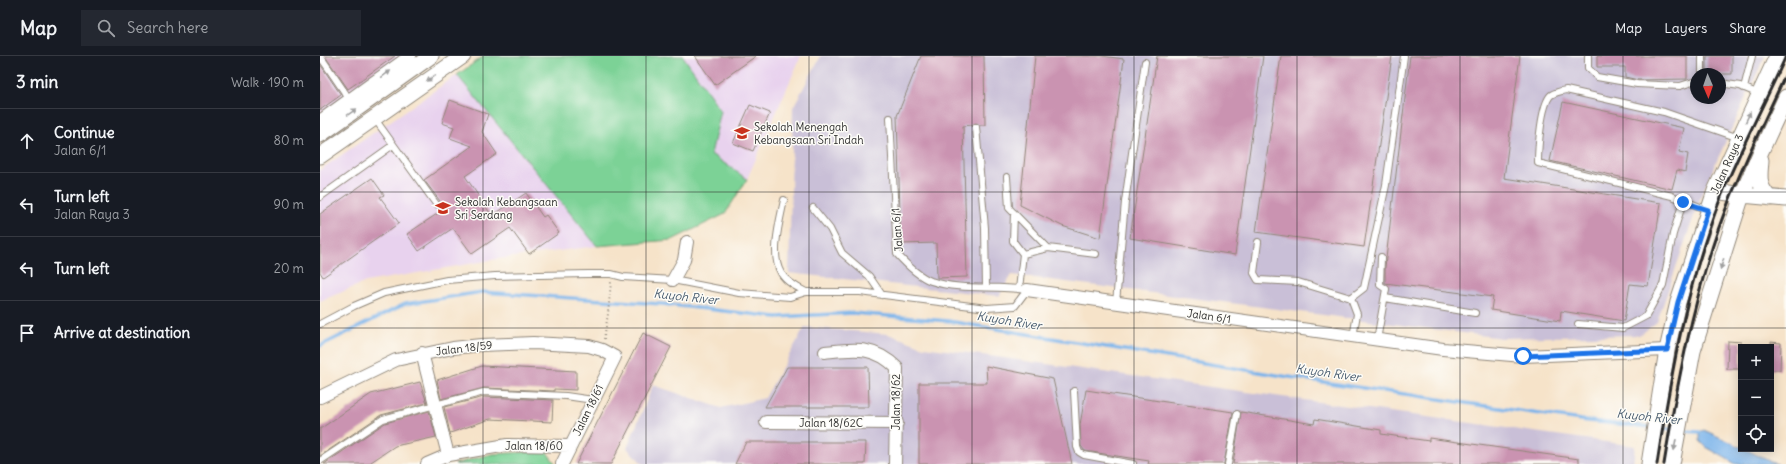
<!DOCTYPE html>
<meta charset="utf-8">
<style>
:root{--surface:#171b24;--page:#242831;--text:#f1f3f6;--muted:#9ea1a6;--line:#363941}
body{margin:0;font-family:Delius,sans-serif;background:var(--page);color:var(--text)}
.controls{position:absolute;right:12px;bottom:12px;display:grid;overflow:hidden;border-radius:0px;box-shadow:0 2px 10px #0003}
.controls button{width:36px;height:36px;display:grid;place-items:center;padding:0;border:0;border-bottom:1px solid var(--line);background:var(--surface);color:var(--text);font:20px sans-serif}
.compass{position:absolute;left:1370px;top:12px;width:36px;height:36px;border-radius:50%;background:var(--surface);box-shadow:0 2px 10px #0003;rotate:178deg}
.stop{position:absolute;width:12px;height:12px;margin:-9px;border:3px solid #1a73e8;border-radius:50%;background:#fff}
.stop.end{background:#1a73e8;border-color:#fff;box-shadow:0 1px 4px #0008}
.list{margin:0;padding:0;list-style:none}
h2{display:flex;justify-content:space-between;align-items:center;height:52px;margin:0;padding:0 16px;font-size:17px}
h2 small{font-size:13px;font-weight:400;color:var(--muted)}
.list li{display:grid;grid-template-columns:26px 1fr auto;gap:12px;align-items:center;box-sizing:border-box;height:64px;padding:0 16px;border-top:1px solid var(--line)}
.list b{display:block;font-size:15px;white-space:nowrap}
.list p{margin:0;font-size:13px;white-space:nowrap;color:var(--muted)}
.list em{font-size:13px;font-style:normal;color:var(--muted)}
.icon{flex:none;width:22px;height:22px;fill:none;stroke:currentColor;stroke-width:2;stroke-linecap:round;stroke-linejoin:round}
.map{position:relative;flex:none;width:1466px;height:408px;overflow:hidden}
header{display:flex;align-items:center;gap:24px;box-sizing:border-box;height:56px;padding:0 20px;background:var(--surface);border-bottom:1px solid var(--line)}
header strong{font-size:19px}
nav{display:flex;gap:22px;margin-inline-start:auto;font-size:14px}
.search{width:280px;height:36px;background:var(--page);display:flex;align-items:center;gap:10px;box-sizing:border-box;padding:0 14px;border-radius:0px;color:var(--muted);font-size:15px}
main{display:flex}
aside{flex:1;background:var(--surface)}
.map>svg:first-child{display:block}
.built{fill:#e8d2ee}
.industrial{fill:#c9bfd7;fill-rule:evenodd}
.green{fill:#7cd296;stroke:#547e60}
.water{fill:#7ab3ea;stroke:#526f8a}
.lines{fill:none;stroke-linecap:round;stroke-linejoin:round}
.stream{stroke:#7ab3ea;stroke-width:3.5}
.building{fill:#ca93b1}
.service-casing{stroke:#90877a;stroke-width:8}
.minor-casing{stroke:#90877a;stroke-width:14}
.tertiary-casing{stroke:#90877a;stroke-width:17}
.path{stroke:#90877a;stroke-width:2;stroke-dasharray:1 3;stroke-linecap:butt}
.service{stroke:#fff;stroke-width:6}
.minor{stroke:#fff;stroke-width:12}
.tertiary{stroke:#fff;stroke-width:15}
.rail{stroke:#2b2b2b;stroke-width:3}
.oneway{fill:#a0a0a0}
.route{stroke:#1a73e8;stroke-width:5}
.grid{fill:none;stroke:#2b2b2b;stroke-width:1;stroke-opacity:0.55}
.labels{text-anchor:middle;stroke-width:3;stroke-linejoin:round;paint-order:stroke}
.poi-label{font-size:11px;fill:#2b2b2b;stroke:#fdfcf7;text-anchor:start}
.street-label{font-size:11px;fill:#2b2b2b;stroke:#fdfcf7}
.water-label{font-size:12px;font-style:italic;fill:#475b6e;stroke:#fdfcf7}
</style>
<header>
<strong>Map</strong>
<div class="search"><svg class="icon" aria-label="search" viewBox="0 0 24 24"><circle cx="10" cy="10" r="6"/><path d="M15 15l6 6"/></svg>Search here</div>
<nav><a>Map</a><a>Layers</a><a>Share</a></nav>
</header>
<main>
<aside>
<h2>3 min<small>Walk · 190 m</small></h2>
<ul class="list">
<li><svg class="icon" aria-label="ahead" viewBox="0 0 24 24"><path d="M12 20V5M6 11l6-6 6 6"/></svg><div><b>Continue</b><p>Jalan 6/1</p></div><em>80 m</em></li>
<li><svg class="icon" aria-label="left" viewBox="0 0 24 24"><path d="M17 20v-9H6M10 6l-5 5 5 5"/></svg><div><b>Turn left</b><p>Jalan Raya 3</p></div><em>90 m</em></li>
<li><svg class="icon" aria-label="left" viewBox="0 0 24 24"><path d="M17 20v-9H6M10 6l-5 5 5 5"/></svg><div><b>Turn left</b></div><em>20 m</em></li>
<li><svg class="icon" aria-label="arrive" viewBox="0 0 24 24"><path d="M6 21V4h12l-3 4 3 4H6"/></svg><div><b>Arrive at destination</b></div></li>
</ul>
</aside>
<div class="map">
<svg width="1466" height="408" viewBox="0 0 1466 408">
<rect width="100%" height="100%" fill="#fdfcf7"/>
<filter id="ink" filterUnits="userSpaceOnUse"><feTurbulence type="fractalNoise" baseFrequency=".025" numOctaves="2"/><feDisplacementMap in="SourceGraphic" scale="8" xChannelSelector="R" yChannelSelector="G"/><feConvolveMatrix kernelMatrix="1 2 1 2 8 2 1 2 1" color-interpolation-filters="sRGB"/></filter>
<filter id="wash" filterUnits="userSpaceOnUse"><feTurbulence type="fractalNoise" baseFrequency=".012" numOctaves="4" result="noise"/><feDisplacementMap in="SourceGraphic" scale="16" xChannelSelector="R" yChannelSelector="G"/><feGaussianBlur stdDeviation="0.9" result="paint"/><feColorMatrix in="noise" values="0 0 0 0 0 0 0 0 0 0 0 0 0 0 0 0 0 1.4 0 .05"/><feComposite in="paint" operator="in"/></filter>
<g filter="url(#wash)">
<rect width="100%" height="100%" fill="#f6e3c9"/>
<!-- built -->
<path class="built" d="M0,0H82L0,59Z
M363,0H481L427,123L391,98L401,55Z
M137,19L277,190L177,203L46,226L0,245V114Z"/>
<!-- industrial -->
<path class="industrial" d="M501,0H1445L1382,137L1337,266L1320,279L1182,282L692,219L679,240L469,217L473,51ZM1376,18H1400V42H1376Z
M485,271L568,278L604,291L1315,390L1313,408H323L307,392L333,329L401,352L445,342Z"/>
<!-- green -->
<path class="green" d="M164,0H363L401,55L391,98L427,123L405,158L352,184L277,190L137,19Z
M226,395L235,407L234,408H135L172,398Z"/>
<!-- water -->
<path class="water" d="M1384,374L1421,391V393H1425L1451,406L1458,408H1416L1386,391L1380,385V376Z"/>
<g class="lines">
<!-- stream -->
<path class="stream" d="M0,290L85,248L162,236L342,248L457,261L533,257L628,265L969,321L1268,365L1331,371
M1339,372L1354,374
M1363,375L1380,376"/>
</g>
<g id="blocks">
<!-- building -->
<path class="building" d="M5,0H75L28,33Z
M375,0H436L395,29Z
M601,0H664L665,69H660L656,67L652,69L643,70L647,221L617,222L616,187L581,188L577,60Z
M715,0H782L804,3L780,182L742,170L700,149Z
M837,0H943L915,199L810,182Z
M961,0H1072L1044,191L936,176Z
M1090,0H1200L1184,122L1341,147L1328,230L1310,228L1304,265L1241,255L1240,265L1171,254L1173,241L1065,227V211Z
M1277,0H1367V23L1318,24L1305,21V11H1277Z
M1387,0H1412V18H1387Z
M0,8L21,39L0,54Z
M130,44L168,58L162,76L177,98L145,120L172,160L206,137L223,161L226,159L239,177L209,198L190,172L152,198L133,172L99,195L87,178L123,154L120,145L104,124L152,90L130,82L134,71L122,67Z
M1243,46L1364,72L1359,96L1368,98L1365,116L1357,114L1352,133L1230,105Z
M430,49L450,57L433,95L413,87Z
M52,122L64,139L60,141L79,167L3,221L0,216V158Z
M323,277L351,291L319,353L291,408H256Z
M1408,285L1421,286V313H1407Z
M1451,286L1461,287L1460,314H1451Z
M162,310L256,315V334L234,333V335L164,332L121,343L117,324Z
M666,310L733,323L752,408H599V327H667Z
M467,311H548L549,351H445Z
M100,326L107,347L61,359L0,400V373L51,338Z
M766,334L913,356L904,408H828L829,405L765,395L761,390L760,369Z
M164,341L233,344L232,366L170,363L130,377L124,351Z
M109,355L116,381L75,390L48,408H4L65,367Z
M921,356L994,368L995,363L1061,374V378L1109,385V382L1259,403V408H913Z
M426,386H546L545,408H415Z"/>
</g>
</g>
<g filter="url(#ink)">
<use href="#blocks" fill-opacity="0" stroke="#90877a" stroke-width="1"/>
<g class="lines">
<!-- service casing -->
<g class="service-casing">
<path id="service" d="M0,0L30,44
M1268,0V12L1277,21L1317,28L1360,30L1376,25
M1382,18V0
M1400,27L1420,30L1439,38
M1424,32L1432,0
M55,63L116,148
M656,71L665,172L666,231
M687,121L689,152L728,192
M0,141L73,89
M464,144C460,164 450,199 461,217C466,226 478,232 486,236
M493,152L510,173L522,197L549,220L562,239
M1388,154L1352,140L1218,107C1218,93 1221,48 1231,39C1236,36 1241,35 1246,34L1344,56L1419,82
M694,157L693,185L703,198
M938,186L934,217L938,224L978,226L1031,242L1037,258L1033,281
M699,233L703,198L728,192L776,198
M1031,242L1044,232L1066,129L1084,0
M1065,242L1155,257
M796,247L805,146L825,6
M0,268L34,250L64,237L127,224L175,220L268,218H291L303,221L353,224L419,237L470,241L486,236H540L667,252L695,250L707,234C676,229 641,235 611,225C598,220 586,208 577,198L570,62
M1258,268L1303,272L1326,260L1343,229L1353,178L1363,146
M1057,284L1066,233L1060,229L1061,201
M754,335L757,391L759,396L764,399L813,408
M0,405L63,363L164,336L246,340L273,344
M908,408L917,358"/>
</g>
<!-- minor casing -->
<g class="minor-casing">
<path id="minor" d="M0,65L90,0
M353,224L364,204L367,186
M707,234L1123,293L1203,300L1347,294
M505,296C534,293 554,289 577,312L575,408
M102,297L128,399
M0,341L76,304L133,292L161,289L213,287L269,290L282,294L295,301L242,408
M446,366L577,367
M107,408L128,399L187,389L251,390"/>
</g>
<!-- tertiary casing -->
<g class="tertiary-casing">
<path id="tertiary" d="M0,79L111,0
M0,100L143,0
M1441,104C1440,120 1437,130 1450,142
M1395,135L1422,139L1466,143
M1329,408L1347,294L1358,246L1395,135L1457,0
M1352,408L1373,295L1422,139L1442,93L1466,41"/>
</g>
<!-- path -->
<path class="path" d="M284,283L288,258L291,226"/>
<!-- service -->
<use href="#service" class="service"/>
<!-- minor -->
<use href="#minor" class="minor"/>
<!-- tertiary -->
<use href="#tertiary" class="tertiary"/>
<!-- rail -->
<path class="rail" d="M1337,408C1351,318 1367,226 1401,141C1420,93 1445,47 1466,0
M1344,408C1357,329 1372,250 1398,174C1417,121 1442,69 1466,18"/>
</g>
<!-- one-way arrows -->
<defs><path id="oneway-solid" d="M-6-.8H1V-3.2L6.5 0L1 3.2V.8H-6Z"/></defs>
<g class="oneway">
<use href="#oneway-solid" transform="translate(66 18) rotate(-36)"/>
<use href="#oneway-solid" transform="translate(111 22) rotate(145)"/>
<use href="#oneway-solid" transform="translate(32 56) rotate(-35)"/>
<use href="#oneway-solid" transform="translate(1428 61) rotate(-65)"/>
<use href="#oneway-solid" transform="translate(1402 208) rotate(107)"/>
<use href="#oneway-solid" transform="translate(1355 389) rotate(100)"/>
</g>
</g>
<g class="lines" filter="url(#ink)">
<!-- route -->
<path class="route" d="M1203,300L1347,294L1358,246L1388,154L1363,146"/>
</g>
<!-- grid -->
<path class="grid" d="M163,0V408M326,0V408M489,0V408M652,0V408M814,0V408M977,0V408M1140,0V408M1303,0V408M0,136H1466M0,272H1466"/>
<!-- icons -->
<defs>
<g id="school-bare" transform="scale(1.2)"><path d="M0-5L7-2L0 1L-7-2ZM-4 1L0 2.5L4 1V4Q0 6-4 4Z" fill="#c8321e" stroke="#fdfcf7" stroke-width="2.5" paint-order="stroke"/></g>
</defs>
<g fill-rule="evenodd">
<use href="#school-bare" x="422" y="77"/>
<use href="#school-bare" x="123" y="152"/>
</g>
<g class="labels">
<!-- poi labels -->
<g class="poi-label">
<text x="434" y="75">Sekolah Menengah<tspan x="434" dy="13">Kebangsaan Sri Indah</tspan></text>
<text x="135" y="150">Sekolah Kebangsaan<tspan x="135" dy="13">Sri Serdang</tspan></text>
</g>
<!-- street labels -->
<g class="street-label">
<text transform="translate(1407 108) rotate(-66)" y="4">Jalan Raya 3</text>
<text transform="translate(577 174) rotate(-95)" y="4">Jalan 6/1</text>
<text transform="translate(889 260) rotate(8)" y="4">Jalan 6/1</text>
<text transform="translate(144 292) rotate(-7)" y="4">Jalan 18/59</text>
<text transform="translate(576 346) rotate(-90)" y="4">Jalan 18/62</text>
<text transform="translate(268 354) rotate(-64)" y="4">Jalan 18/61</text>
<text x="511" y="371">Jalan 18/62C</text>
<text x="214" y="394">Jalan 18/60</text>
</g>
<!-- water labels -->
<g class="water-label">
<text transform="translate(366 241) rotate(6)" y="4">Kuyoh River</text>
<text transform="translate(689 265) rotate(9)" y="4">Kuyoh River</text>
<text transform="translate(1008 317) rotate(8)" y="4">Kuyoh River</text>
<text transform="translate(1329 361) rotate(6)" y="4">Kuyoh River</text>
</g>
</g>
</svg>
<div class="controls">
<button>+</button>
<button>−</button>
<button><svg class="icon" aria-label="locate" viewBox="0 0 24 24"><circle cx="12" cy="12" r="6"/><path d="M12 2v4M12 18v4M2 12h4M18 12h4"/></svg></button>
</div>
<svg class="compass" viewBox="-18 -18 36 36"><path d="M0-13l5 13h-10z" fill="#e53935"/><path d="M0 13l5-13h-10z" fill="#9ea1a6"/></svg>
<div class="stop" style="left:1203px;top:300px"></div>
<div class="stop end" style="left:1363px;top:146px"></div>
</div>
</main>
